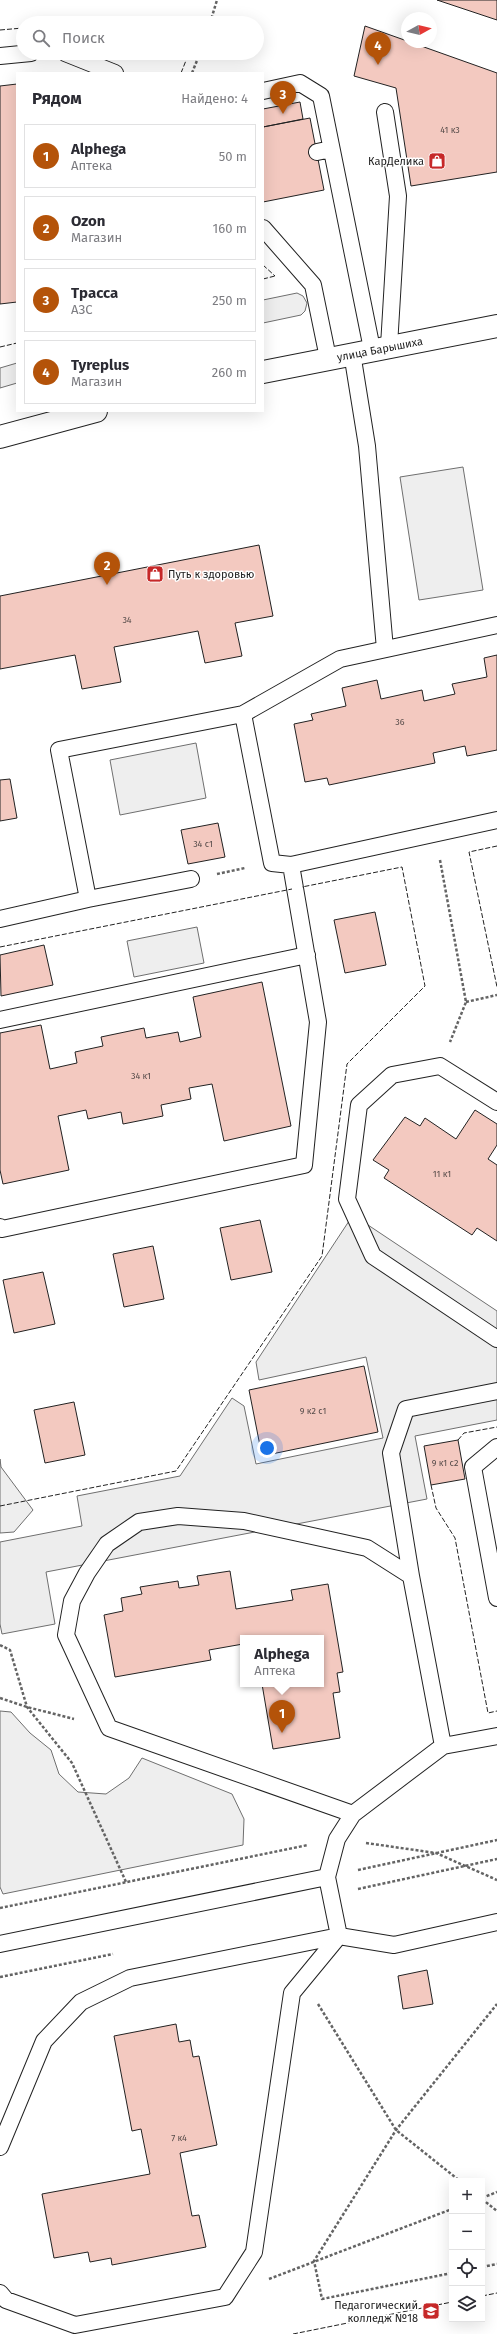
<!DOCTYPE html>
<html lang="ru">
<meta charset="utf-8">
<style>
:root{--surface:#fff;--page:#f7f7f7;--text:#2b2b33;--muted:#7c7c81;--line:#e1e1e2;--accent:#b45309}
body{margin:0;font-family:"Fira Sans",sans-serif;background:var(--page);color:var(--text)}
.controls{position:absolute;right:12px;bottom:12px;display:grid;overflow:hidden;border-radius:0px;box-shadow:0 4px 16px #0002}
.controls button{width:36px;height:36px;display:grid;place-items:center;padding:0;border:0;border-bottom:1px solid var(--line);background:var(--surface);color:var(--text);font:20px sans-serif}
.compass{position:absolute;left:401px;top:12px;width:36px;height:36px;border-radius:50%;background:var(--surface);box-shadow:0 4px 16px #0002;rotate:82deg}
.you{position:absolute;left:267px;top:1448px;width:14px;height:14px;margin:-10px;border:3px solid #fff;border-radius:50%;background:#1a73e8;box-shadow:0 0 0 6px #1a73e833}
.badge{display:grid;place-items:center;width:26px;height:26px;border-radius:50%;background:var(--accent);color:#fff;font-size:13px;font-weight:700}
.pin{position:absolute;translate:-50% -33px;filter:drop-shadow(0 1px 2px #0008)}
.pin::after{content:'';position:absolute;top:21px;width:14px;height:12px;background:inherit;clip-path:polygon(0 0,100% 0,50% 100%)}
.popup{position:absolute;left:240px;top:1635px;width:84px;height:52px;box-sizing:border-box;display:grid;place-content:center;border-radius:0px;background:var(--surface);filter:drop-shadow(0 1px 3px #0005);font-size:13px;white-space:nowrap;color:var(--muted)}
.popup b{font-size:15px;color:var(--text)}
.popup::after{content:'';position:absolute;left:50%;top:100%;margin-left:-8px;border:8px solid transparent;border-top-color:var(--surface)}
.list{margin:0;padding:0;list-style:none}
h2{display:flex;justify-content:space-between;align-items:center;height:52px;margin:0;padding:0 16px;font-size:17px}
h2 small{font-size:13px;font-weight:400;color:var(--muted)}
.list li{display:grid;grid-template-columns:26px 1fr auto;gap:12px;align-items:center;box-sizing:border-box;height:64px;margin:0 8px 8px;padding:0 8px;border:1px solid var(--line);border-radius:0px}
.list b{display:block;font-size:15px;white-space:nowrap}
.list p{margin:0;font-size:13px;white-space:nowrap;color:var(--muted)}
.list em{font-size:13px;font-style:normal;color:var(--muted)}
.icon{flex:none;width:22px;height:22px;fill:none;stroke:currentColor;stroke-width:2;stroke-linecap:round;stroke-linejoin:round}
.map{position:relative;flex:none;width:497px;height:2334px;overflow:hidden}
.search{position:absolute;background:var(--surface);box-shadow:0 4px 16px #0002;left:16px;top:16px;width:248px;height:44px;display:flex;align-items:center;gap:10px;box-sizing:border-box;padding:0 14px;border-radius:22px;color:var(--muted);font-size:15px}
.panel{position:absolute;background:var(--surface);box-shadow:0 4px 16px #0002;left:16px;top:72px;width:248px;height:340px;border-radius:0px}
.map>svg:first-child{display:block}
.green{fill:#eee;stroke:#6f6f6f}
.parking{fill:#ededed;stroke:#6f6f6f}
.building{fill:#f3c9c0;stroke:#222}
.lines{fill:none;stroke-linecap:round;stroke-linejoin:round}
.lane-casing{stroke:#222;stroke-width:18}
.secondary-casing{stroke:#222;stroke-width:24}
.path{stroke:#646464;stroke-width:2.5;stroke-dasharray:3 2;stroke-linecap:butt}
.lane{stroke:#fff;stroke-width:16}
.secondary{stroke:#fff;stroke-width:22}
.fence{stroke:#222;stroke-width:1;stroke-dasharray:5 2;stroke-linecap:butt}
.labels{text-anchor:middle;stroke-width:3;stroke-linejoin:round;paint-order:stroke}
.number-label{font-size:9px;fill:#564c4a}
.poi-label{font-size:11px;fill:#222;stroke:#fff;text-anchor:end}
.street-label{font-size:11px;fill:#222;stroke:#fff}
</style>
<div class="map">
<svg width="497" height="2334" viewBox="0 0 497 2334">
<rect width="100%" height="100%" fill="#fff"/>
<!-- green -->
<path class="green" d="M297,293L303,296L307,303L305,311L301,315L263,323V300Z
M17,363V383L0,388V368Z
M463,467L483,590L419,600L400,477Z
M196,743L206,798L120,815L110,760Z
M197,927L204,963L134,977L127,941Z
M0,1459L1,1467L33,1510L14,1532L0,1533Z
M0,1711L11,1712L30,1733L51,1750L59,1774L78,1792L106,1794L129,1778L142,1758L232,1794L244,1819L243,1845L3,1894L0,1887Z"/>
<!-- parking -->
<path class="parking" d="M353,1215L497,1311V1420L415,1436L427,1499L46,1572L55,1624L2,1634L0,1624V1542L82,1526L77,1496L180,1476L232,1398L244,1406L256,1464L383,1438L366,1357L259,1380L256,1362Z"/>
<!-- building -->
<path class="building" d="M437,0H497V20Z
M365,26L497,73V172L411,186L396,88L354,76Z
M17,84V302L0,304V86Z
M300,102L303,119L263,127V109Z
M310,118L324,190L263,202V127Z
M259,545L273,616L235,623L242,656L205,663L198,631L114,647L121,682L82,689L75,655L0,669V596Z
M497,655V750L467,756L465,746L433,753L435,763L329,785L327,778L305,782L294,724L313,720L311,714L346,706L342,688L377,680L381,699L422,690L424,701L455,694L452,684L487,677L484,658Z
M10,779L17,818L0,821V780Z
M218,823L225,857L188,864L181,830Z
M375,912L386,965L345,973L334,920Z
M44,945L53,985L1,996L0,955Z
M262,982L291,1126L224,1141L212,1084L189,1088L191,1099L161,1105L163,1116L123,1124L121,1112L88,1119L86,1110L58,1116L69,1170L3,1184L0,1170V1033L41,1025L50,1069L77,1063L75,1052L103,1046L101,1037L144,1028L146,1038L178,1032L180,1042L201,1037L193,997Z
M475,1110L497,1124V1145L488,1159L497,1165V1241L477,1228L472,1235L384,1178L389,1170L373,1160L405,1117L420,1126L425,1118L456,1139Z
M260,1220L272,1272L231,1280L220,1228Z
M153,1246L164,1299L124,1307L113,1254Z
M43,1272L55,1324L14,1333L3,1280Z
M364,1366L378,1432L262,1456L249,1390Z
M74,1402L85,1455L45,1463L34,1410Z
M458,1440L465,1479L431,1485L424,1446Z
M230,1571L236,1609L293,1600L291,1590L328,1584L343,1672L337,1673L340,1692L333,1693L340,1738L273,1749L262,1684H321V1638H243V1644L209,1650L211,1660L115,1677L104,1615L123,1611L121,1598L142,1594L140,1587L178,1581L179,1588L199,1585L197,1576Z
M427,1970L433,2004L403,2009L398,1976Z
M176,2024L179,2042L190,2040L193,2057L199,2056L217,2145L180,2153L192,2216L199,2215L206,2247L112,2265L111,2258L90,2262L88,2252L54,2258L42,2194L150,2174L141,2129L132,2131L114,2036Z"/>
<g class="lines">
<!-- lane casing -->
<g class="lane-casing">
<path id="lane" d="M65,53L115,73
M0,56L31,53
M263,91L300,83L321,96L372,349
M385,112L398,196L389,346
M317,152L331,149
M263,228L313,285L328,358
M352,353L367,446L385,649
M243,714L340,659L497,625
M191,879L88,899L59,750L243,714L272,863L291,865L497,820
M0,919L88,899
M0,1020L307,955
M497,1102L440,1066L392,1075L359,1105L347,1199L373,1256L497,1339
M0,1227L2,1229L304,1165L318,1022L291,865
M497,1447L473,1467L497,1598
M411,1576L391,1453L406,1409L497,1391
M353,1814L109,1728L66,1635L72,1601L87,1573L107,1544L139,1522L178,1516L244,1521L367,1548L411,1576L443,1746
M327,1877L339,1936
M0,1944L327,1877L337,1839L353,1814L443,1746L497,1736
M0,2147L44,2041L81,2002L130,1978L339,1936L394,1945L497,1922
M0,2293L6,2300L75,2325L225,2297L254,2252L292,1993L339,1936"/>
</g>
<!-- secondary casing -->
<g class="secondary-casing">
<g id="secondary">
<path id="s1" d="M263,372L497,326"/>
<path d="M0,437L96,411"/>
</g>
</g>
<!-- path -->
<path class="path" d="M210,23L217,0
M192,73L200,53
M440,860L466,1002L450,1042
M217,874L245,868
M466,1002L497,995
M0,1645L10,1650L27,1707L72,1763L126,1882
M0,1698L27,1707L74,1719
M366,1843L436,1853L497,1880
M358,1870L497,1840
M358,1889L497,1859
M0,1908L308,1845
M0,1977L113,1954
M318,2004L396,2130L460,2181
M482,2198L497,2192
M482,2199L497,2211
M482,2267L497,2264
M452,2273L322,2299L314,2261L396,2130L497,2004
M269,2279L452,2209"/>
<!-- lane -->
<use href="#lane" class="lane"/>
<!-- secondary -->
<use href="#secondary" class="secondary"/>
<!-- fence -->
<path class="fence" d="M74,23L96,21L103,23
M0,30L23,28
M181,73L189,53
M263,265L275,276
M263,279L275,276
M0,347L17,343
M497,846L469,852L497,987
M0,947L292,889
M458,1440L464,1433L497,1427
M431,1485L436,1508L455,1538L488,1713L497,1711
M0,1506L176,1471L322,1256L347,1064L425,986L402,867L302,887
M482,2296L497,2293
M293,2334L452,2302"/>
</g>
<!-- icons -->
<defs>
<g id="shop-square" transform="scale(0.9)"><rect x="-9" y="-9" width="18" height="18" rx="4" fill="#c62828" stroke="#fff"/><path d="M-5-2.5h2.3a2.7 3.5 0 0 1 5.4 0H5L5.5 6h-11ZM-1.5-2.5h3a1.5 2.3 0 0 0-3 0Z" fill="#fff"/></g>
<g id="university-square" transform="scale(0.9)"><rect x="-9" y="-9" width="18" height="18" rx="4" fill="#c62828" stroke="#fff"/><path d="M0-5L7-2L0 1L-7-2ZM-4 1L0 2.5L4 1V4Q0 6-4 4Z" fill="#fff"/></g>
</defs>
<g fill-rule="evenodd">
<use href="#shop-square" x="437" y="161"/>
<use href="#shop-square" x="155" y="574"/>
<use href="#university-square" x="431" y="2311"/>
</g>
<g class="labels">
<!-- number labels -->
<g class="number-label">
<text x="450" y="133">41 к3</text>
<text x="127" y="623">34</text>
<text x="400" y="725">36</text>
<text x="203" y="847">34 с1</text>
<text x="141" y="1079">34 к1</text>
<text x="442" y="1177">11 к1</text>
<text x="313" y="1414">9 к2 с1</text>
<text x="445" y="1466">9 к1 с2</text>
<text x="179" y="2141">7 к4</text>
</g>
<!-- poi labels -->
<g class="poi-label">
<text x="424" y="165">КарДелика</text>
<text x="168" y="578" text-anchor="start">Путь к здоровью</text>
<text x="418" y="2309">Педагогический<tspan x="418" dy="13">колледж №18</tspan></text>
</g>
<!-- street labels -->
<g class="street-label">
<text dy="4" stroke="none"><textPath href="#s1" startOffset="119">улица Барышиха</textPath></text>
</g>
</g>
</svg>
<div class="controls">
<button>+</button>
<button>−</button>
<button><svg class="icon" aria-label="locate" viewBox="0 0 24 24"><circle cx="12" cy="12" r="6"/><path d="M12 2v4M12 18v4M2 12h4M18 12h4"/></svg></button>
<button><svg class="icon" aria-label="layers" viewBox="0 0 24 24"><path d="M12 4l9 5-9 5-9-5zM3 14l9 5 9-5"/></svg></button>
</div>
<svg class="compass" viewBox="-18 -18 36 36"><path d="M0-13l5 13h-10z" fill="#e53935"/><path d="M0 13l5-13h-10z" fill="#7c7c81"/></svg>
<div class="you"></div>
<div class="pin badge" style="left:282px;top:1733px">1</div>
<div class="popup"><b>Alphega</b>Аптека</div>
<div class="pin badge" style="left:107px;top:585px">2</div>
<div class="pin badge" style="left:283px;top:114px">3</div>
<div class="pin badge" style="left:378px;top:65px">4</div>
<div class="search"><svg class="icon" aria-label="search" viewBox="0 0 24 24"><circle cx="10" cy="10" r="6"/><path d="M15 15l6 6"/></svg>Поиск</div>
<section class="panel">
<h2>Рядом<small>Найдено: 4</small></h2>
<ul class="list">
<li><span class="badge">1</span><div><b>Alphega</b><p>Аптека</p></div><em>50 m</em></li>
<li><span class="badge">2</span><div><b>Ozon</b><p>Магазин</p></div><em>160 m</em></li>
<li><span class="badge">3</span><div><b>Трасса</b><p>АЗС</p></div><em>250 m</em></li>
<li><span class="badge">4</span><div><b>Tyreplus</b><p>Магазин</p></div><em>260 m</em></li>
</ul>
</section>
</div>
